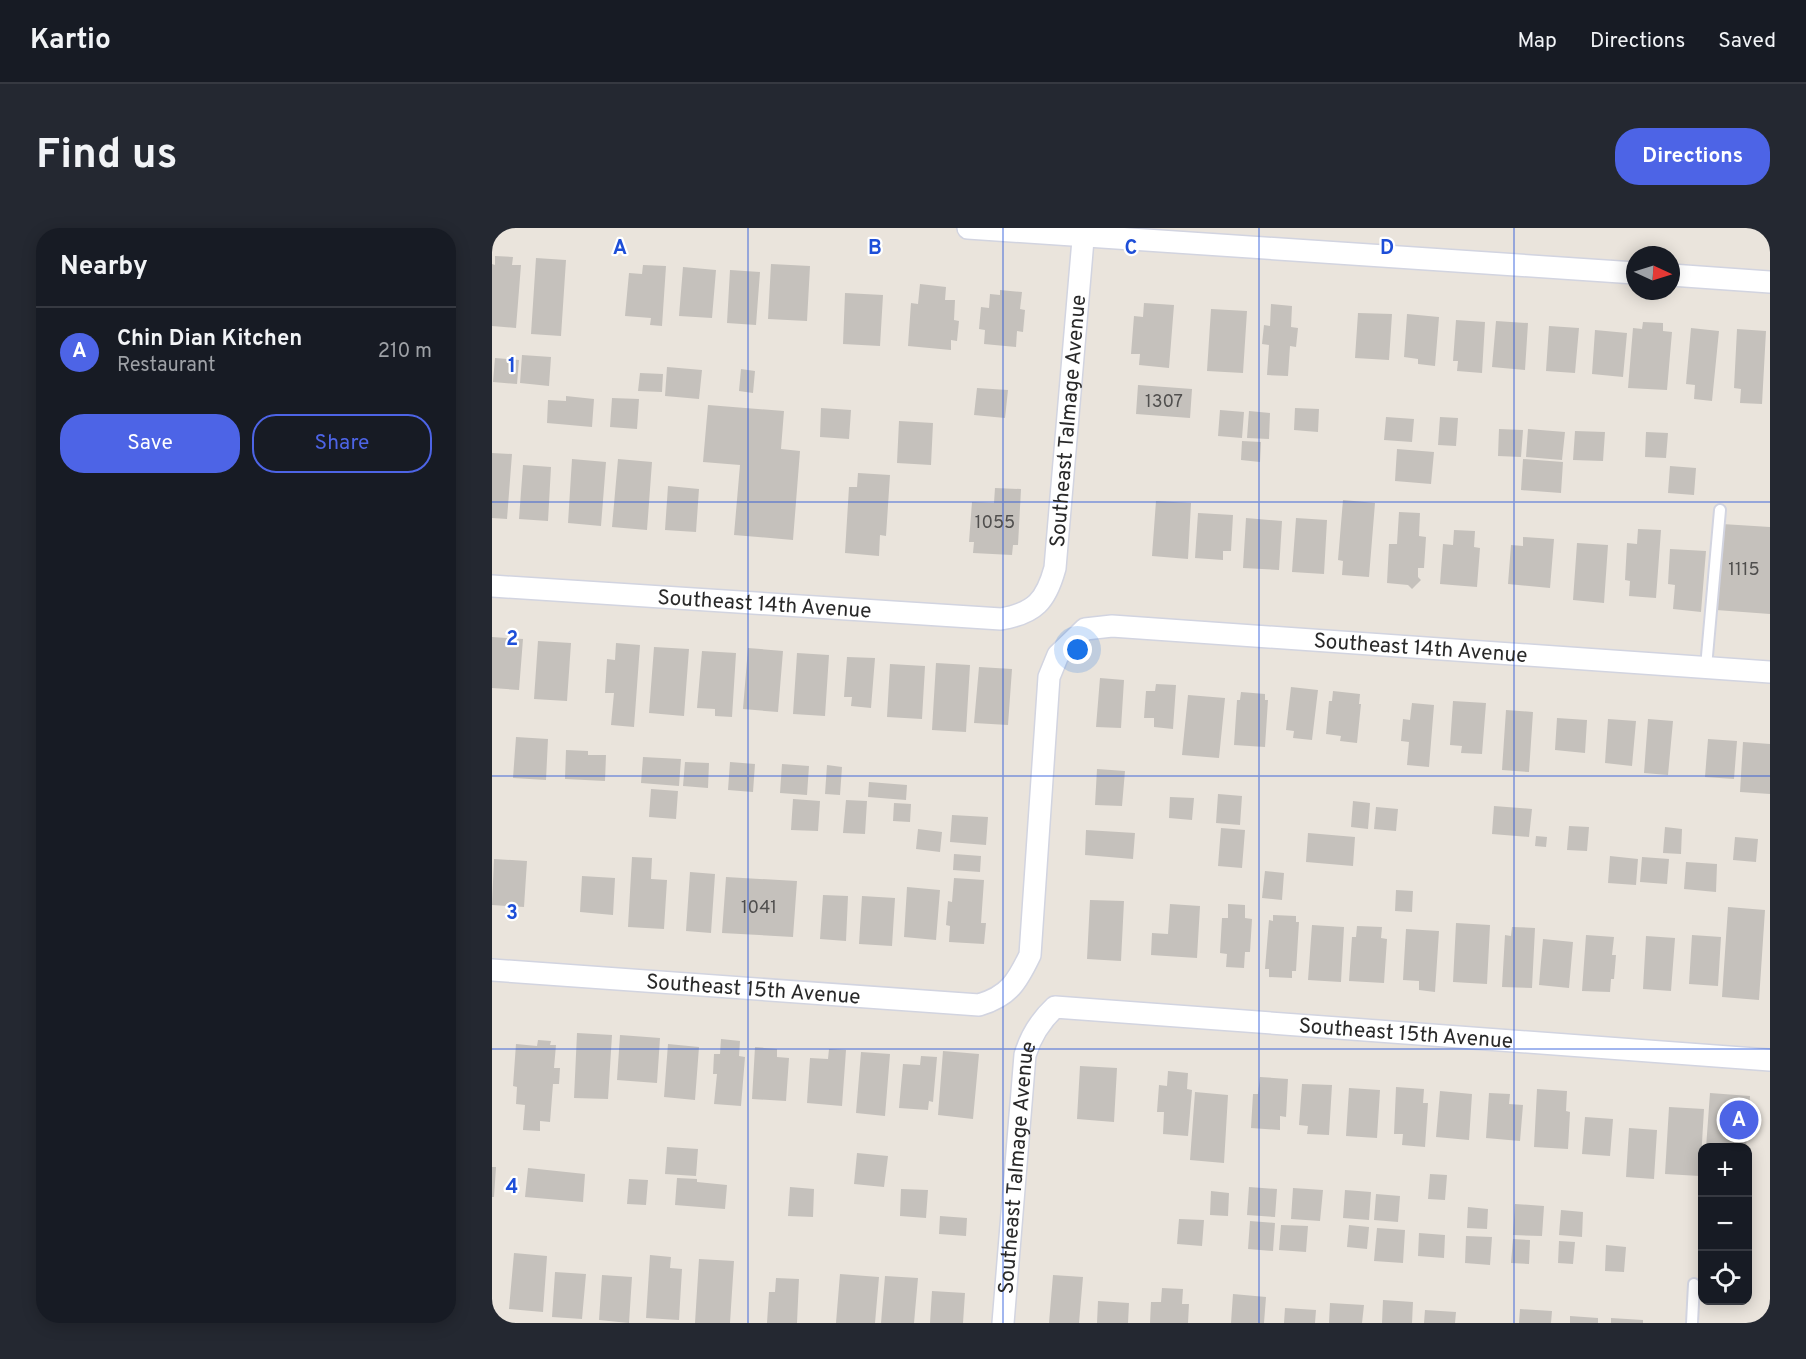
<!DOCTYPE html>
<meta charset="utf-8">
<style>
:root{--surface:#171b24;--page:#242831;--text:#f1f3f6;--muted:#9ea1a6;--line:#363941;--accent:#4d64e6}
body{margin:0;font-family:Overpass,sans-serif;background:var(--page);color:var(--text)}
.controls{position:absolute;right:18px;bottom:18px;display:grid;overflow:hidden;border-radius:12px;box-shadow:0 3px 15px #0003}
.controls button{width:54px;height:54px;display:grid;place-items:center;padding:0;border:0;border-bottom:2px solid var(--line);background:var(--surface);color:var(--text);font:30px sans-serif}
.compass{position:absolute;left:1134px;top:18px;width:54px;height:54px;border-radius:50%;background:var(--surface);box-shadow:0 3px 15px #0003;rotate:94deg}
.you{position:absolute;left:586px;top:422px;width:21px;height:21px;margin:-15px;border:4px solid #fff;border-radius:50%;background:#1a73e8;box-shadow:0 0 0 9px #1a73e833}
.badge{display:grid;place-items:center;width:39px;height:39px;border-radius:50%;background:var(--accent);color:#fff;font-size:20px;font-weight:700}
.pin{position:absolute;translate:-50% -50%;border:3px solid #fff;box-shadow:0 2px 6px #0006}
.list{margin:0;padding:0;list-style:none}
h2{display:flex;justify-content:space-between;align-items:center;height:78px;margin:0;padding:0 24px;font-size:26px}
h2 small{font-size:20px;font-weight:400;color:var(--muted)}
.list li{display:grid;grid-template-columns:39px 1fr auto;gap:18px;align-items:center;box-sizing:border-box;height:90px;padding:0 24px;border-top:2px solid var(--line)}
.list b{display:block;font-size:22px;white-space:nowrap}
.list p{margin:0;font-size:20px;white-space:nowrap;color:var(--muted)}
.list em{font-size:20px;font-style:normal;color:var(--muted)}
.actions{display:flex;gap:12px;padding:18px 24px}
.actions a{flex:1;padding:14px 0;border:2px solid var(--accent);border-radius:24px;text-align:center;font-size:21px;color:var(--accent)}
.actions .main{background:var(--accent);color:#fff}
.icon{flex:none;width:33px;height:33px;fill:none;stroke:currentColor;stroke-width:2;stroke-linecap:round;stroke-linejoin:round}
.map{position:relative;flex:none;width:1278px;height:1095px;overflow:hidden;border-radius:24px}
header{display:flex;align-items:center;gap:36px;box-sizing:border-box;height:84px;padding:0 30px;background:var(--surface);border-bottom:2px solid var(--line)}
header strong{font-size:28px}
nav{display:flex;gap:33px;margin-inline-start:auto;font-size:21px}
.intro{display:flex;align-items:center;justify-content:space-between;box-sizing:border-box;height:144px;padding:0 36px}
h1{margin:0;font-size:42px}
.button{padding:15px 27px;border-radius:24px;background:var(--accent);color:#fff;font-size:21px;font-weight:700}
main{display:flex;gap:36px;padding:0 36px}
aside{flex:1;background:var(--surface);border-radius:24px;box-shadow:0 3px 15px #0003}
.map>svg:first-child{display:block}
.building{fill:#c5c1bc}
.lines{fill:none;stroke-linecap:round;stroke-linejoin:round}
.service-casing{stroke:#d2d4e0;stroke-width:14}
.minor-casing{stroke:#d2d4e0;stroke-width:24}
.service{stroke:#fff;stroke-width:10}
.minor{stroke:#fff;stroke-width:21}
.grid{fill:none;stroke:#1d4ed8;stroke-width:1.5;stroke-opacity:0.55}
.labels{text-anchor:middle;stroke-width:4.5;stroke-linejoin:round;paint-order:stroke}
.number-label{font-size:18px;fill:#504f4e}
.street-label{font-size:21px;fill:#292929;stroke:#fff}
.grid-label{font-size:20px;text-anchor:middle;font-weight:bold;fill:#1d4ed8;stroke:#fff;stroke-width:4.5;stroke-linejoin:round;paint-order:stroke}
</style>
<header>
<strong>Kartio</strong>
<nav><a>Map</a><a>Directions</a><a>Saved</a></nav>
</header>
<div class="intro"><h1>Find us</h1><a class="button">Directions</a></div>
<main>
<aside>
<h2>Nearby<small></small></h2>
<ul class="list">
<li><span class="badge">A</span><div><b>Chin Dian Kitchen</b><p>Restaurant</p></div><em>210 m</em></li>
</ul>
<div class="actions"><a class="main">Save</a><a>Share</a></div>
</aside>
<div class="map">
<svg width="1278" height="1095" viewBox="0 0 1278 1095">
<rect width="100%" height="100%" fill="#eae4dc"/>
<!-- building -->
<path class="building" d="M3,28L21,29L20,37H29L24,100L0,98V36L3,37Z
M44,30L74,32L69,108L39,106Z
M279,36L318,38L315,93L276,91Z
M151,37L174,38L170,98L158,97L159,90L133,88L137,45L150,46Z
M191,39L224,42L220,90L187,88Z
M238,42L268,44L264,97L235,95Z
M428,56L454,59L453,72H463L462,92L467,93L465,113L459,112V122L416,118L419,75L426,76Z
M508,62L530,64L528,81L533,82L531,104L525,103L524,119L492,116L493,102L487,101L489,79L497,80L498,66L508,67Z
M353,65L391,67L388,118L351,116Z
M652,75L682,77L677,140L647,137L648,126H639L642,88L651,89Z
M779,76L800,78L799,99L806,100L804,119L798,118L796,148L775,147L777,117L770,116L772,97L778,98Z
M719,81L755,83L751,145L715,143Z
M866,85L900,86L897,132L863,130Z
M915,86L947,89L943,138L926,136V131L912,129Z
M964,92L993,94L990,145L965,143L966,133H961Z
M1004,93L1036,95L1033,142L1000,139Z
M1151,94L1171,95V103L1180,104L1175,162L1136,160L1141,100L1150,101Z
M1057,98L1087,100L1083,145L1054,143Z
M1199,100L1227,103L1220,173L1202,171L1203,157L1194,156Z
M1245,101L1274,103L1270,176L1248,175L1249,161L1242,160Z
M1103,102L1135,105L1131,149L1100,146Z
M30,127L59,129L57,158L28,155Z
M3,130L27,132L25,156L1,154Z
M175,139L210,142L207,171L173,168Z
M249,141L263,143L261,165L247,163Z
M148,145L171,146L170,164L146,163Z
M646,157L700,161L698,190L644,186Z
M485,160L516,162L513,190L482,187Z
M74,168L102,171L100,199L55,195L56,172L74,173Z
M120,170L147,171L145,201L118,199Z
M216,177L292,183L289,221L308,223L301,312L242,307L248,237L211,234Z
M329,180L359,182L357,211L328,209Z
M803,180L827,181L826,204L802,202Z
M728,182L752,184L750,210L726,208Z
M757,183L778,185L777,211L755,210Z
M894,189L922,191L920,214L892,212Z
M948,189L966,190L964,218L946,217Z
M407,193L441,195L439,237L405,235Z
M1007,201L1031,202L1029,229L1006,228Z
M1036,201L1073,204L1070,232L1034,229Z
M1083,203L1113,204L1111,233L1081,232Z
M1154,204L1176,205L1174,230L1153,229Z
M750,213L769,214L768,234L749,232Z
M905,221L942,224L939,256L903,253Z
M0,225L20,226L15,291L0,290Z
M80,231L114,234L109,298L76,295Z
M126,231L160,234L155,302L120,299Z
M1031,231L1071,234L1069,265L1029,262Z
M31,237L59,239L56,293L27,291Z
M1178,238L1204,240L1202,267L1176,265Z
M366,245L398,247L394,308L388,307L387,328L353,325L357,259H365Z
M176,258L207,261L204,304L173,302Z
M503,260L529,261L526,317H521L520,327L481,325L482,314H477L480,274L502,275Z
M851,272L883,275L877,349L850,347L851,333L846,332Z
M664,273L699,275L696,331L660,328Z
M907,284L928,285L927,308L934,309L932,340H926V349L929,352L920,361L916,357L895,355L897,316H905Z
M706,285L741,287L739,323H731V332L703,330Z
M754,290L790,293L787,342L751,340Z
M804,290L835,292L832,346L800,344Z
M1230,296L1278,299V386L1224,382Z
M1146,301L1169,302L1164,370L1137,368L1138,353L1133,352L1135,315L1145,316Z
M962,302L983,303L982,319L988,320L985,359L948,356L951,316L961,317Z
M1031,309L1062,311L1058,360L1016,356L1019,317L1031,318Z
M1085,315L1116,317L1112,375L1081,372Z
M1178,321L1214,323L1209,384L1181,381L1183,357L1176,356Z
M0,409L31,411L27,462L0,460Z
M46,413L79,415L75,473L42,471Z
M124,415L148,417L142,499L119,497L122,465H113L115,431L123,432Z
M162,419L197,421L192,488L157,485Z
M256,420L291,423L286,484L251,481Z
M210,423L244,425L240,489L223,488V481L205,480Z
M305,425L337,427L333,488L301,486Z
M355,429L383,430L379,480L359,478L360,469H352Z
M444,435L478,437L474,504L440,502Z
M398,436L433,438L430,491L395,489Z
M487,439L520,441L516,497L482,495Z
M608,450L632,452L629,500L604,499Z
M664,456L684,457L681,501L662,499V490H652L654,463H663Z
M799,459L826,462L820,512L801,510L802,503L794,502Z
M841,463L868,466L867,476H869L865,515L848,513L849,508L834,506L837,473H840Z
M749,464L773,466V472H776L773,519L742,517L745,472H748Z
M696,467L733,470L727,530L690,527Z
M961,473L994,475L990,526L969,525L970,518L958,517Z
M920,475L942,477L937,539L915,537L917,514L909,513L911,491L918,492Z
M1014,482L1041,484L1037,544L1010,542Z
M1065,490L1095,492L1093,525L1063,522Z
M1116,491L1144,493L1140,538L1113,535Z
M1156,491L1181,493L1176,547L1152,545Z
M24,509L56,511L54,552L21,550Z
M1216,511L1245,513L1242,551L1213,549Z
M1251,514L1278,516V566L1248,564Z
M74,522L96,523V527H114L113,553L73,551Z
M151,529L189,531L187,558L149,555Z
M193,534L217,535L216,560L191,558Z
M238,534L263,536L261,564L236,562Z
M290,536L317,538L315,567L288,565Z
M335,537L350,539L348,567L333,566Z
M605,541L633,543L630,578L603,577Z
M377,554L415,557L414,572L376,569Z
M159,561L186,563L184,591L157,589Z
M726,566L750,568L748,597L724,595Z
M678,569L702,570L700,592L677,590Z
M301,571L328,573L326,603L299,602Z
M354,572L375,573L373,606L351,605Z
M861,573L878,575L876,601L859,599Z
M402,575L419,576L418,594L401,593Z
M1002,578L1040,581L1037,609L1000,606Z
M884,579L906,581L904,603L882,601Z
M460,587L496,589L494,617L458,614Z
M1077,598L1097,599L1095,623L1075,622Z
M1173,599L1190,601L1189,626L1171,625Z
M729,600L753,602L750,640L726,638Z
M426,601L450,604L448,624L424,621Z
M594,602L643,605L641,631L593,627Z
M816,605L863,609L861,638L814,634Z
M1044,608L1055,609L1054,619L1043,618Z
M1243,609L1266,611L1264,634L1241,632Z
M462,626L489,628L488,644L461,642Z
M1118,628L1146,631L1144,657L1116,655Z
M140,629L160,630L159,651L175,652L172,701L136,699Z
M1150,629L1177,631L1175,656L1148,654Z
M2,631L35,633L32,679L0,677Z
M1194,634L1225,636L1224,664L1192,661Z
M773,643L792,645L790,672L770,670Z
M198,644L223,646L219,705L194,703Z
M90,648L123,650L121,687L88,684Z
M234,649L305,653L301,709L230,705Z
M462,650L492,652L489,695H494L492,716L457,714L458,698L454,697L456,673L460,674Z
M415,659L448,662L444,712L412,709Z
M904,662L921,663L920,684L903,683Z
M331,667L356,668L354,713L328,711Z
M370,668L403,670L400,718L367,716Z
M598,672L632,673L629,733L595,731Z
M678,676L708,678L705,730L659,727L660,705L676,706Z
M736,676L753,677V690L760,691L758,724H753L752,740L734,739L735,726L728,725L730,690H736Z
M1236,679L1273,682L1267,772L1230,769Z
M781,687L804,688V694H807L804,743H800V750L777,749V741H773L777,692L781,693Z
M964,695L998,697L995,756L961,754Z
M820,697L852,699L849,754L816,752Z
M865,698L890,699L889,710L895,711L892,755L857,753L860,709H864Z
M1020,699L1043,700L1040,760L1010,759L1013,707L1019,708Z
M914,701L947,703L943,764L927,762V753L911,752Z
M1094,707L1122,709L1120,727H1124L1122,751H1119L1118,764L1090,763Z
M1200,707L1229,709L1226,758L1197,756Z
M1154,708L1183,710L1179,763L1151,761Z
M1051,711L1081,714L1077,760L1047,757Z
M85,805L120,807L116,871L82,870Z
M128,807L168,810L165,855L125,852Z
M229,811L248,813L247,828L253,829L249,878L222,876L225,846H221L222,826H228Z
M46,812L59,813L58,817H64L62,840H68L67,856H61L58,894L48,893V903L31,902L33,877L24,876L25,859L21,858L24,816L45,818Z
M176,816L207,819L203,872L172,869Z
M263,819L285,821V829L297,830L294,873L260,871Z
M337,821L354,822L350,878L315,875L318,830L336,831Z
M451,823L487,826L481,891L446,887Z
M369,824L398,826L393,888L364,885Z
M429,828L445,829L441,874L437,873L436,882L407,880L411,836L428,837Z
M588,838L625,840L622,894L585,891Z
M676,843L696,845L695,861L700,862L696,908L671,906L672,884H665L667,857L675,858Z
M768,849L796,851L794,889L788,888V902L759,900L761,866H766Z
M810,856L840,857L837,907L815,906L816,898L807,897Z
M904,859L932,861L931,875H936L933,919L910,917L911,906H902Z
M857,860L888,862L885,910L854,908Z
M1045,861L1075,863L1074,883L1078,884L1076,921L1042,919Z
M948,863L980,866L977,912L944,909Z
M703,864L736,867L732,935L698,932Z
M997,865L1018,866L1017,876L1031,877L1028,913L994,910Z
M1218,865L1258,868L1254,920H1214Z
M1177,879L1212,881L1208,948L1173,946Z
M1093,889L1121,891L1118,928L1090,926Z
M1137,900L1165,902L1162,951L1134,949Z
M175,919L206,921L204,948L173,946Z
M365,925L396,928L392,959L362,956Z
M0,939H4L2,969H0Z
M36,940L93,946L91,974L33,969Z
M938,946L955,947L953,972L936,971Z
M185,950L205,951V954L235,957L233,981L183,977Z
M137,951L156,952L154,977L135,976Z
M298,959L322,961L321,989L296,988Z
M757,959L785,961L783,989L755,987Z
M801,960L831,962L828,993L799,991Z
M409,961L436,962L434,990L408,988Z
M853,962L879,964L877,992L851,990Z
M719,963L737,965L736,988L718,987Z
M884,966L908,968L906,994L882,992Z
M1023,976L1052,978L1050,1008L1021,1007Z
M976,979L996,981L995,1001L975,1000Z
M1069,982L1091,984L1090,1009L1067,1007Z
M1209,984H1210V1019L1206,1018Z
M448,988L475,990L474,1008L447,1006Z
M687,991L712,992L710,1018L685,1016Z
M758,993L783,995L781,1023L756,1021Z
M789,997L816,998L814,1024L787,1022Z
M857,997L877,999L875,1021L855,1019Z
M885,1000L913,1002L911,1035L882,1033Z
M927,1005L953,1007L952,1030L926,1028Z
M974,1008L1000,1009L998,1037L973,1035Z
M1021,1011L1038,1012L1037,1036L1019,1035Z
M1067,1013L1083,1014L1081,1036L1066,1035Z
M1114,1017L1134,1019L1132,1044L1113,1043Z
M22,1025L55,1028L51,1084L17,1081Z
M158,1027L179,1029L178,1040L190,1041L187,1092L154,1090Z
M207,1031L242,1033L238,1095H203Z
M63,1044L94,1046L90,1091L60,1089Z
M348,1046L387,1049L383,1095H344Z
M110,1047L140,1049L137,1095L107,1092Z
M561,1047L591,1049L587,1095H557Z
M393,1048L426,1050L422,1095H389Z
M284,1050L307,1051L305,1095H275L277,1064H283Z
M670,1060L691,1061L690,1076H697L696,1095H658L659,1074H669Z
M440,1063L473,1065L471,1095H438Z
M741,1066L774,1069L772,1095H739Z
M891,1072L921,1074L920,1095H890Z
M606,1073L637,1075L636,1095H605Z
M838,1075L872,1077L870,1095H837Z
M793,1080L824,1082L823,1095H792Z
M1028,1081L1060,1083L1059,1095H1027Z
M933,1082L964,1084L963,1095H932Z
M1078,1088L1106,1090V1095H1078Z
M1119,1090L1151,1092V1095H1119Z"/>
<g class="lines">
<!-- service casing -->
<g class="service-casing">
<path id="service" d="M1214,439L1228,282
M1200,1095L1202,1056"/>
</g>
<!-- minor casing -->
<g class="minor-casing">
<g id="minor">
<path d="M476,0L1143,45"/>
<path d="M1179,47L1278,54"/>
<path id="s1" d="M0,358L509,391C543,385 554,373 563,340L592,0"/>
<path id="s2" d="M0,742L487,777C517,768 525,754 538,727L557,449L566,427L593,401L620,398L1278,444"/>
<path id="s3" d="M511,1095L533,827C539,807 548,793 563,779L1278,832"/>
</g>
</g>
<!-- service -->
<use href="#service" class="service"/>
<!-- minor -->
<use href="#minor" class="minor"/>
</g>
<!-- grid -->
<path class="grid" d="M256,0V1095M511,0V1095M767,0V1095M1022,0V1095M0,274H1278M0,548H1278M0,821H1278"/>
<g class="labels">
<!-- number labels -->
<g class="number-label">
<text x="672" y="179">1307</text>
<text x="503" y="300">1055</text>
<text x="1252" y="347">1115</text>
<text x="267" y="685">1041</text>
</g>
<!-- street labels -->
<g class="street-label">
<text dy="7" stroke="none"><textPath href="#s1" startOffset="738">Southeast Talmage Avenue</textPath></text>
<text dy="7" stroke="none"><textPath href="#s1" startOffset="273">Southeast 14th Avenue</textPath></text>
<text dy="7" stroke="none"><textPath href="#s2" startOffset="1239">Southeast 14th Avenue</textPath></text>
<text dy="7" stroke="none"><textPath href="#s2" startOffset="262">Southeast 15th Avenue</textPath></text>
<text dy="7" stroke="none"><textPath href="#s3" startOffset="678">Southeast 15th Avenue</textPath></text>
<text dy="7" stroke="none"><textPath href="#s3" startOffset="156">Southeast Talmage Avenue</textPath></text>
</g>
</g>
<g class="grid-label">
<text x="128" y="26">A</text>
<text x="383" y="26">B</text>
<text x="639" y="26">C</text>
<text x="895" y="26">D</text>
<text x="20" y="144">1</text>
<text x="20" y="417">2</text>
<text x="20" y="691">3</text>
<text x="20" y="965">4</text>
</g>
</svg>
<div class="controls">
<button>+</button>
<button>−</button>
<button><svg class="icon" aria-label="locate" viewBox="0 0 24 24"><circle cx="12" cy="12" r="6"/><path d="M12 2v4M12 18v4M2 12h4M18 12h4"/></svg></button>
</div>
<svg class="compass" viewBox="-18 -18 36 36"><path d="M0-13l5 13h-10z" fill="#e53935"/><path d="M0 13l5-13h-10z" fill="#9ea1a6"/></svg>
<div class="you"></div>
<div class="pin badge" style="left:1247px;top:892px">A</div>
</div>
</main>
